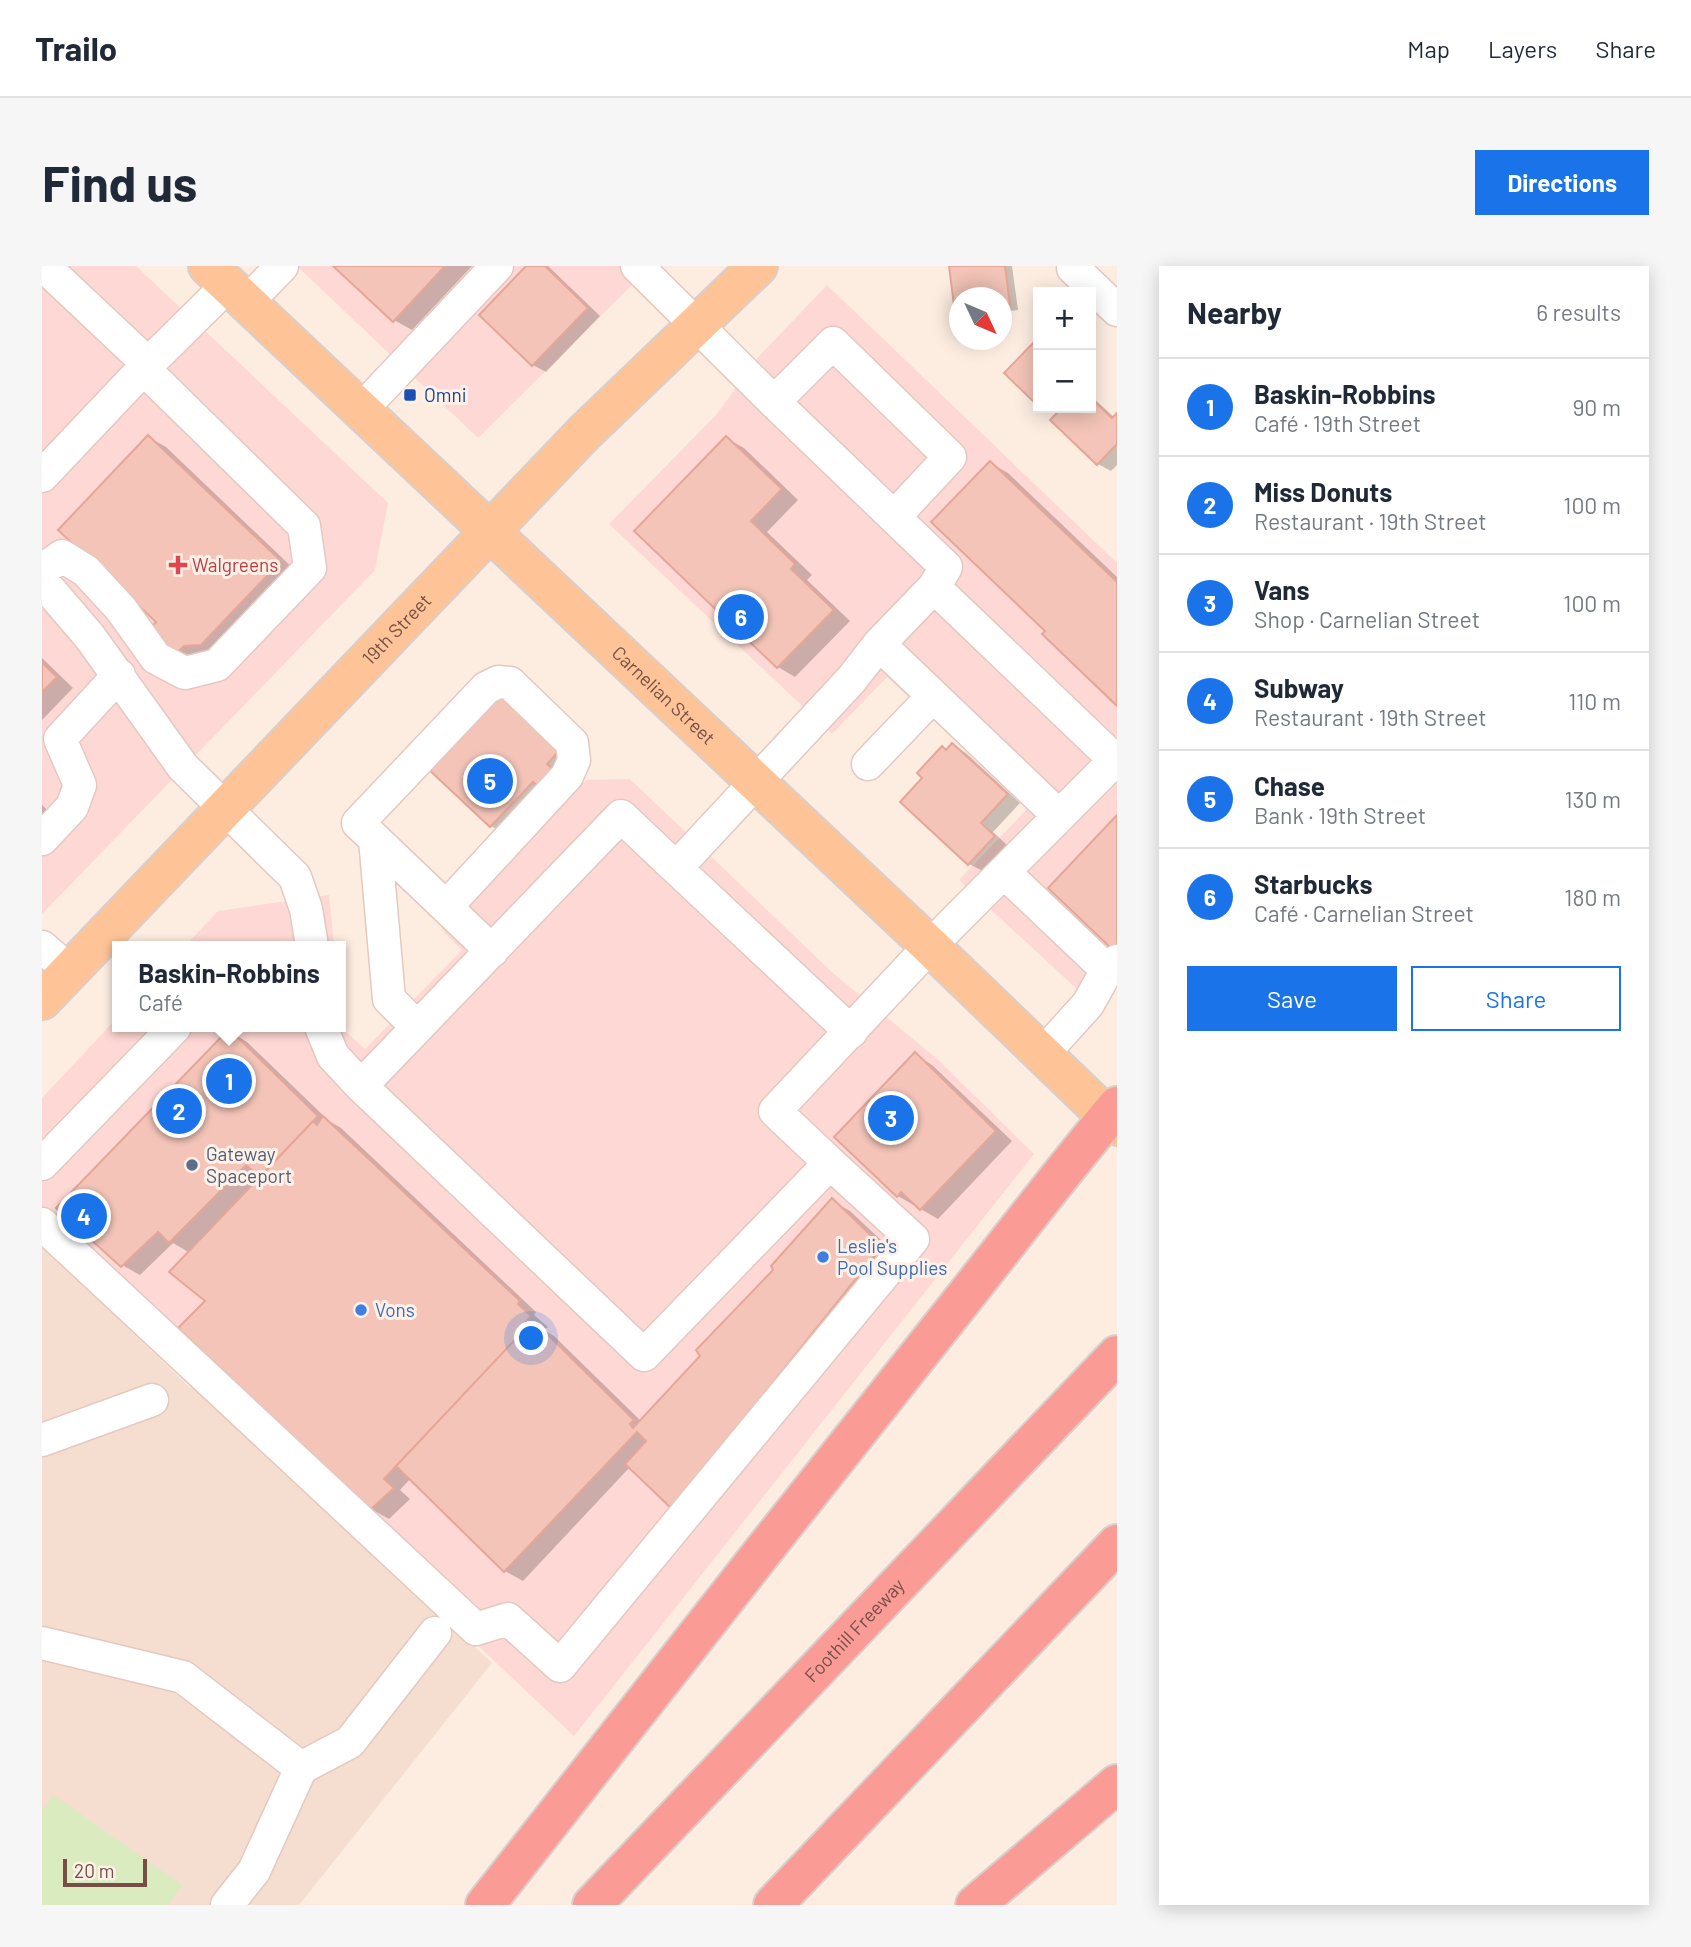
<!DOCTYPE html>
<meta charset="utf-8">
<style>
:root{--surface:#fff;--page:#f6f6f7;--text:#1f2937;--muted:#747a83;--line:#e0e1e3;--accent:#1a73e8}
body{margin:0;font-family:Barlow,sans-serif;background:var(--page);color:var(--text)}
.controls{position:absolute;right:21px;top:21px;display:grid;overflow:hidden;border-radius:0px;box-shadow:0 4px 18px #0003}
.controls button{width:63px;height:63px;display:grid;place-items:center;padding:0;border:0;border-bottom:2px solid var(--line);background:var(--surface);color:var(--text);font:35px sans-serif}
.compass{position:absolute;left:907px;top:21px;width:63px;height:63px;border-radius:50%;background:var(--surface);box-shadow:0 4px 18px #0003;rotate:134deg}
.scale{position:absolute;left:21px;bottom:18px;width:84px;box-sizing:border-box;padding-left:7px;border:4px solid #754f47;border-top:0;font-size:19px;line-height:24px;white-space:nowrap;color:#754f47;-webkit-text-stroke:5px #fff1e8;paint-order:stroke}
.you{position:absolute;left:490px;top:1073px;width:24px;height:24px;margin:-18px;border:5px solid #fff;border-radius:50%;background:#1a73e8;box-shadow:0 0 0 10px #1a73e833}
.badge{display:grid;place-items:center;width:46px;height:46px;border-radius:50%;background:var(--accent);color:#fff;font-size:23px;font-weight:700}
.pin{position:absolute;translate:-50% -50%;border:4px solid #fff;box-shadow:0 2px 7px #0006}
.popup{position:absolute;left:70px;top:675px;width:234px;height:91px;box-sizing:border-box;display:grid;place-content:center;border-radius:0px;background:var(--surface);filter:drop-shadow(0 2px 5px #0005);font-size:23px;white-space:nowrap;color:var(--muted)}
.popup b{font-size:26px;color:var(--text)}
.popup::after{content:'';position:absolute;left:50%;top:100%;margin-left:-14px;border:14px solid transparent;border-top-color:var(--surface)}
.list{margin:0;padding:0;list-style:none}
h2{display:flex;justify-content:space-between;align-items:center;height:91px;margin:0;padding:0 28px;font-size:30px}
h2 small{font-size:23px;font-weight:400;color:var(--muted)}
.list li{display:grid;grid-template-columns:46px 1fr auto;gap:21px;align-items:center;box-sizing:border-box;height:98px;padding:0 28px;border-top:2px solid var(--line)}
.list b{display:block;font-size:26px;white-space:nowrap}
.list p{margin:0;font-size:23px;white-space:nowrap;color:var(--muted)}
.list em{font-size:23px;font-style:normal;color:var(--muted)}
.actions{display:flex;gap:14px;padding:21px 28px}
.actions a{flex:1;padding:16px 0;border:2px solid var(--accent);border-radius:0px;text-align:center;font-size:24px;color:var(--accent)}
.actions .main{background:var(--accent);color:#fff}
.map{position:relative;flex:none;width:1075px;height:1639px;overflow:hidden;border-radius:0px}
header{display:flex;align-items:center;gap:42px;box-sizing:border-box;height:98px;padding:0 35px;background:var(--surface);border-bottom:2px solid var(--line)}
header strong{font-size:33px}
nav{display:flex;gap:38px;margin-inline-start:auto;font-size:24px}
.intro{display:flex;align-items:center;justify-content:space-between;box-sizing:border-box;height:168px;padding:0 42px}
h1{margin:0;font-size:49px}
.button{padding:18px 32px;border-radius:0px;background:var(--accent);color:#fff;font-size:24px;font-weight:700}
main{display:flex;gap:42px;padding:0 42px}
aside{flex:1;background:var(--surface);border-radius:0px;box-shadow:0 4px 18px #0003}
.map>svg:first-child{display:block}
.residential{fill:#f5ddcf}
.commercial{fill:#fed8d4}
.green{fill:#d9ebbf}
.shadow{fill:#0003}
.building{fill:#f3c4b7;stroke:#e6a697;stroke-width:2}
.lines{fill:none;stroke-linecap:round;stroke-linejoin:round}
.minor-casing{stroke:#e3c9bf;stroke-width:35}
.major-casing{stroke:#d8cecb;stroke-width:42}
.highway-casing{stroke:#d8cecb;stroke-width:42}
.minor{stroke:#fff;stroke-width:32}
.major{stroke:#fec497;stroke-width:38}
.highway{stroke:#fa9c95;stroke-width:38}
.transit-dot{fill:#1a4fb4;stroke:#fff1e8;stroke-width:2.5}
.health-dot{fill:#e0444e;stroke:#fff1e8;stroke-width:2.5}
.service-dot{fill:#5c6f8a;stroke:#fff1e8;stroke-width:2.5}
.shop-dot{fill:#3f7fe0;stroke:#fff1e8;stroke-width:2.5}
.labels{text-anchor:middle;stroke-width:6;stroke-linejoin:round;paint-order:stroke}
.transit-label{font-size:19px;fill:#164399;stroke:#fff1e8;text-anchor:start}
.health-label{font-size:19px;fill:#be3a42;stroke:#fff1e8;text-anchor:start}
.street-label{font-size:19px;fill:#754f47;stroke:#fff1e8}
.service-label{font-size:19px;fill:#4e5e75;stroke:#fff1e8;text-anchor:start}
.shop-label{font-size:19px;fill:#366cbe;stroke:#fff1e8;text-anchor:start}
</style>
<header>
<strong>Trailo</strong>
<nav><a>Map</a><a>Layers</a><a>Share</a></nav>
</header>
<div class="intro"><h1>Find us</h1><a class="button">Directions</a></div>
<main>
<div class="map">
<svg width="1075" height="1639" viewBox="0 0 1075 1639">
<rect width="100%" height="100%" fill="#fdede1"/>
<!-- residential -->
<path class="residential" d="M0,979L148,1122L156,1119L450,1397L257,1639H0Z"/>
<!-- commercial -->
<path class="commercial" d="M0,0H94L346,237L333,304L0,648Z
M255,0H609L436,172Z
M785,19L1075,297V717L1052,739L917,614L986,542L845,411L790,468L567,258L674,149L718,89Z
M588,513L792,708L893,791L992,888L532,1470L0,970V832L75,752V761H299V756L300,762L323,783L420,684L399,663L544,514Z
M287,629L292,680H143L176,645Z"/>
<!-- green -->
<path class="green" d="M11,1529L140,1619L126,1639H0V1545Z"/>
<!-- shadow -->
<path class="shadow" d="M294,0H430L370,64L352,54Z
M487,0H506L558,50L504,106L491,99L440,49Z
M912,0H970L976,44L960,46V32H918V47L915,46Z
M1049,130L1073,152L1075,150V199L1069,205L1056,198L1010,154L1022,142H1049Z
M106,171L124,181L255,306L177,388L130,391L116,356Z
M684,172L702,182L756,234L725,266L770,309L765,314L808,355L753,411L736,401Z
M948,197L966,207L1075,311V438L1005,365Z
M0,392L31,422L0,454Z
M455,429L468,437L529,494L462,567L449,560Z
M911,479L924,487L978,537L951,566L965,579L941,605L927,598L860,536Z
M0,539L15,553L0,569Z
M188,766L205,776L287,855L299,862L494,1046L492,1049L506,1061L502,1064L512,1070L599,1155L660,1090L790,935L808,945L857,991L648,1251L588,1201L481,1315L463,1305L369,1212L358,1224L368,1233L347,1253L329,1243L166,1035L148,987L131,977L98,1009L80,999Z
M873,788L890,799L970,875L896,953L856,930Z"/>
<!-- building -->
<path class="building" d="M291,0H403L351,56Z
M484,0H503L546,42L490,100L437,49Z
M907,0H963L968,39L960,41V32H918V46L913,47Z
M996,72V140L962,107Z
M1049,132L1070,152L1075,147V178L1055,199L1008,154L1020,142H1049Z
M106,169L239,295L159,379L142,380L129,393L103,368L114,356L16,264Z
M684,170L740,223L709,255L753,298L749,303L792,344L735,402L592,265Z
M948,195L1075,316V440L1000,368L1003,365L889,256Z
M0,397L15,411L0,426Z
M455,427L517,485L505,498L519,511L504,528L491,516L448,561L384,501Z
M910,477L966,528L939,557L953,570L926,599L858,536L880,512L875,507L900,480L904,484Z
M1075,549V680L1071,684L1006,622Z
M187,763L276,850L218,911L204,899L127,977L116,966L79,1001L14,942Z
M873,786L954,865L878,944L859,926L855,931L792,871Z
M281,850L478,1035L476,1038L489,1050L482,1058L485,1061L342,1213L352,1222L328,1244L136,1062L163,1035L127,1006L271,855L275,859Z
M790,932L840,980L630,1243L583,1198L604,1175L595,1166L462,1306L354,1200L485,1061L489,1065L495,1058L592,1154L588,1158L591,1162L658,1090L654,1084L731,1004L729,1000Z"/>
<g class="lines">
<!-- minor casing -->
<g class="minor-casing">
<path id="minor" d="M595,0L732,136L904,301L892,321L1073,494L1075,492
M1034,0L1031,2L1075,44
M205,36L240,0
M106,98L186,19
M732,136L791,77L908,191L852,251
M319,144L455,0
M0,210L106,98L2,0
M0,304L20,290L44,305L79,343L114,392L143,407L175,399L268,302L262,260L102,103
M0,315L48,371L141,501L253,611L264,643L270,680
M837,378L892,321
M826,498L891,430
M0,573L30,541L38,519L18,473L77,409
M333,573L347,733L375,761
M634,602L809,766
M963,607L1065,704
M404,641L525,510L532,494L530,477L468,417L456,416L444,422L316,557L450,685
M0,681L28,705
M279,761L291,790L319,820
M1000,789L1046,738L1065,704L1075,695
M788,897L733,845L888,680L1073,494
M0,898L133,761
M0,958L434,1363L466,1353L518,1400L871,973L788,897L602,1089L319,820L579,550L634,602L809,414L837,378L1017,550
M0,1174L110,1134
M0,1377L141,1411L259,1502
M185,1639L212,1605L259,1502L308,1476L393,1367"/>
</g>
<!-- major casing -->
<g class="major-casing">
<g id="major">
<path id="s1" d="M166,0L888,680L1075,860"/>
<path id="s2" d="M0,734L542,167L716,0"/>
</g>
</g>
<!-- highway casing -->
<g class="highway-casing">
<g id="highway">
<path d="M443,1639C592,1448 743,1257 894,1067C955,991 1013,914 1075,840"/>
<path id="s3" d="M550,1639L1075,1089"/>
<path d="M731,1639L1075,1278"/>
<path d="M933,1639L1075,1518"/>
</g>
</g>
<!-- minor -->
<use href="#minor" class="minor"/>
<!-- major -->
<use href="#major" class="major"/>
<!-- highway -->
<use href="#highway" class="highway"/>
</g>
<!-- markers -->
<rect class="transit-dot" x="361" y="122" width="14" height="14" rx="3.5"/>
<path class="health-dot" d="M132.5 288.5h7v7h7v7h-7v7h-7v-7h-7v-7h7z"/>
<circle class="service-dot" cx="150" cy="899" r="7"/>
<g class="shop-dot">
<circle cx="781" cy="991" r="7"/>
<circle cx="319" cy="1044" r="7"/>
</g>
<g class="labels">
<!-- transit labels -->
<g class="transit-label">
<text x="382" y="136">Omni</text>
</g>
<!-- health labels -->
<g class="health-label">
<text x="150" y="306">Walgreens</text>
</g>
<!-- street labels -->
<g class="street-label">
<text dy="7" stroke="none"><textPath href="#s2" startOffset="513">19th Street</textPath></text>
<text dy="7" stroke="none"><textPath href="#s1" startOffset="626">Carnelian Street</textPath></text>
<text dy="7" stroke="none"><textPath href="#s3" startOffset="380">Foothill Freeway</textPath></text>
</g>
<!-- service labels -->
<g class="service-label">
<text x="164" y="895">Gateway<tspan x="164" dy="22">Spaceport</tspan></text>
</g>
<!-- shop labels -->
<g class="shop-label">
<text x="795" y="987">Leslie's<tspan x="795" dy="22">Pool Supplies</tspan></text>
<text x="333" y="1051">Vons</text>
</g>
</g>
</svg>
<div class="controls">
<button>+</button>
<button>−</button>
</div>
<svg class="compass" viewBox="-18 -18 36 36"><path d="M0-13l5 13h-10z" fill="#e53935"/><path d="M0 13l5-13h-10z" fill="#747a83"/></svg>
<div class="scale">20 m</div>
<div class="you"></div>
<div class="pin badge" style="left:187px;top:815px">1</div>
<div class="popup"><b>Baskin-Robbins</b>Café</div>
<div class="pin badge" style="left:137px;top:845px">2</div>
<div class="pin badge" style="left:849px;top:852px">3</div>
<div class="pin badge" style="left:42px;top:950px">4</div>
<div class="pin badge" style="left:448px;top:515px">5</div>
<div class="pin badge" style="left:699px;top:351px">6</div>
</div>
<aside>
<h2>Nearby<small>6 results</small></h2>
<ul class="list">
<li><span class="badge">1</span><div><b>Baskin-Robbins</b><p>Café · 19th Street</p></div><em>90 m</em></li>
<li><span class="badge">2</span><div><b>Miss Donuts</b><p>Restaurant · 19th Street</p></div><em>100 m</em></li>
<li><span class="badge">3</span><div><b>Vans</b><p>Shop · Carnelian Street</p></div><em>100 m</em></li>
<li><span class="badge">4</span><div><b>Subway</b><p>Restaurant · 19th Street</p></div><em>110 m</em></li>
<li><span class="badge">5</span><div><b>Chase</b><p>Bank · 19th Street</p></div><em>130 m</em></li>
<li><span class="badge">6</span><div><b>Starbucks</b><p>Café · Carnelian Street</p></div><em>180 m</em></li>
</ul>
<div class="actions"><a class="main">Save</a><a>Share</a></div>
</aside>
</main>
